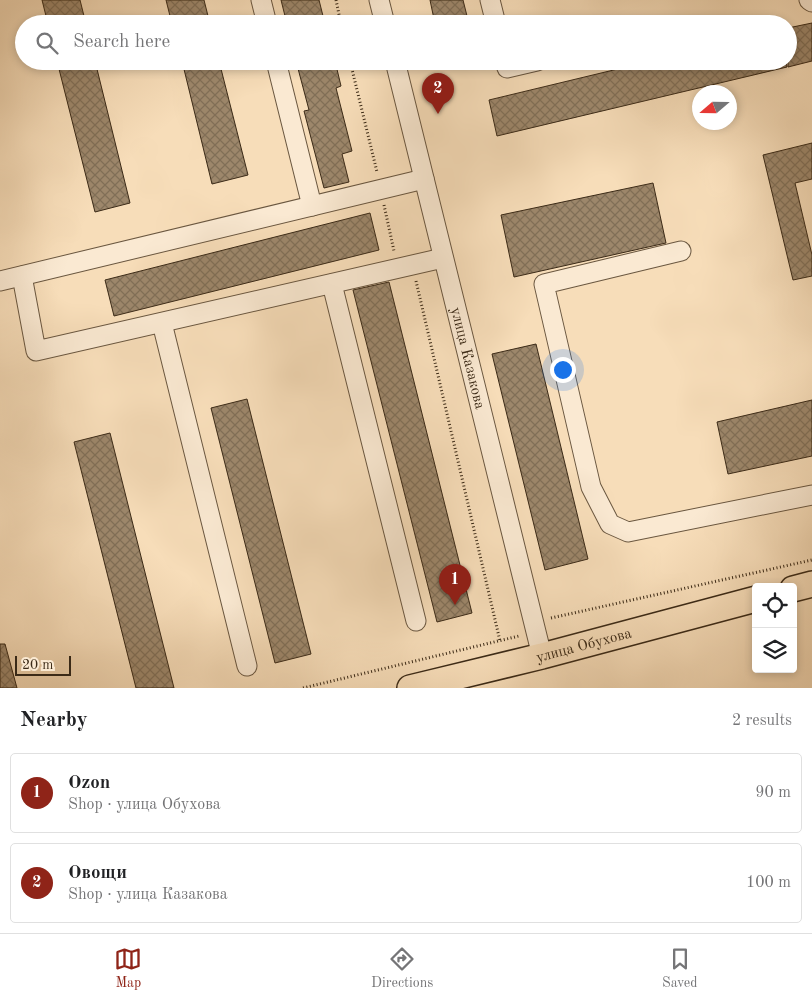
<!DOCTYPE html>
<meta charset="utf-8">
<style>
:root{--surface:#fff;--page:#f2f2f2;--text:#202124;--muted:#757577;--line:#e0e0e0;--accent:#8f2418}
body{margin:0;font-family:"Old Standard TT",serif;background:var(--page);color:var(--text)}
.controls{position:absolute;right:15px;bottom:15px;display:grid;overflow:hidden;border-radius:5px;box-shadow:0 2px 8px #0003}
.controls button{width:45px;height:45px;display:grid;place-items:center;padding:0;border:0;border-bottom:1px solid var(--line);background:var(--surface);color:var(--text);font:25px sans-serif}
.compass{position:absolute;left:692px;top:85px;width:45px;height:45px;border-radius:50%;background:var(--surface);box-shadow:0 2px 8px #0003;rotate:250deg}
.scale{position:absolute;left:15px;bottom:12px;width:56px;box-sizing:border-box;padding-left:5px;border:2px solid #3b2a17;border-top:0;font-size:14px;line-height:18px;white-space:nowrap;color:#3b2a17;-webkit-text-stroke:4px #fae9d2;paint-order:stroke}
.you{position:absolute;left:562px;top:369px;width:18px;height:18px;margin:-12px;border:4px solid #fff;border-radius:50%;background:#1a73e8;box-shadow:0 0 0 8px #1a73e833}
.badge{display:grid;place-items:center;width:32px;height:32px;border-radius:50%;background:var(--accent);color:#fff;font-size:16px;font-weight:700}
.pin{position:absolute;translate:-50% -41px;filter:drop-shadow(0 1px 2px #0008)}
.pin::after{content:'';position:absolute;top:26px;width:18px;height:15px;background:inherit;clip-path:polygon(0 0,100% 0,50% 100%)}
.list{margin:0;padding:0;list-style:none}
h2{display:flex;justify-content:space-between;align-items:center;height:65px;margin:0;padding:0 20px;font-size:21px}
h2 small{font-size:16px;font-weight:400;color:var(--muted)}
.list li{display:grid;grid-template-columns:32px 1fr auto;gap:15px;align-items:center;box-sizing:border-box;height:80px;margin:0 10px 10px;padding:0 10px;border:1px solid var(--line);border-radius:5px}
.list b{display:block;font-size:19px;white-space:nowrap}
.list p{margin:0;font-size:16px;white-space:nowrap;color:var(--muted)}
.list em{font-size:16px;font-style:normal;color:var(--muted)}
.icon{flex:none;width:28px;height:28px;fill:none;stroke:currentColor;stroke-width:2;stroke-linecap:round;stroke-linejoin:round}
.map{position:relative;flex:none;width:812px;height:688px;overflow:hidden}
.search{position:absolute;background:var(--surface);box-shadow:0 2px 8px #0003;left:15px;right:15px;top:15px;height:55px;display:flex;align-items:center;gap:12px;box-sizing:border-box;padding:0 18px;border-radius:28px;color:var(--muted);font-size:19px}
.sheet{height:245px;background:var(--surface)}
nav{display:flex;justify-content:space-around;align-items:center;box-sizing:border-box;height:70px;border-top:1px solid var(--line);background:var(--surface);font-size:14px;color:var(--muted)}
nav a{display:grid;justify-items:center;gap:2px}
nav .on{color:var(--accent)}
.map>svg:first-child{display:block}
.building{fill:url(#building-cross-hatch);stroke:#3b2a17}
.lines{fill:none;stroke-linecap:round;stroke-linejoin:round}
.minor-casing{stroke:#6a5740;stroke-width:21}
.major-casing{stroke:#3b2a17;stroke-width:28}
.path{stroke:#3b2a17;stroke-width:3;stroke-dasharray:1 2.5;stroke-linecap:butt}
.minor{stroke:#fae9d2;stroke-width:19}
.major{stroke:#f7ddb9;stroke-width:25}
.labels{text-anchor:middle;stroke-width:4;stroke-linejoin:round;paint-order:stroke}
.street-label{font-size:15px;fill:#3b2a17;stroke:#fae9d2}
</style>
<div class="map">
<svg width="812" height="688" viewBox="0 0 812 688">
<defs>
<pattern id="building-cross-hatch" width="8" height="8" patternUnits="userSpaceOnUse" patternTransform="scale(1.25)"><rect width="8" height="8" fill="#9d876b"/><path d="M0 0l8 8M0 8l8-8" fill="none" stroke="#816f57"/></pattern>
</defs>
<rect width="100%" height="100%" fill="#f7ddb9"/>
<filter id="stains"><feTurbulence type="fractalNoise" baseFrequency=".004" numOctaves="4"/><feColorMatrix values="0 0 0 0 .2 0 0 0 0 .09 0 0 0 0 .02 0 0 0 .5 -.17"/></filter>
<radialGradient id="worn" r=".72"><stop offset=".6" stop-color="#630" stop-opacity="0"/><stop offset="1" stop-color="#630" stop-opacity=".3"/></radialGradient>
<!-- building -->
<path class="building" d="M42,0H80L86,24H48Z
M166,0H204L210,24H172Z
M281,0H319L325,24H287Z
M430,0H463L469,24H435Z
M812,23V61L788,67V28Z
M57,61H95L130,203L95,212Z
M182,61H219L248,175L212,184Z
M296,61H335L341,86L336,88L352,151L342,154L349,182L324,188L304,111L309,110Z
M651,61H786L787,67L497,136L489,100Z
M812,143V179L795,183L812,255V276L793,280L763,155Z
M653,183L666,243L514,277L501,215Z
M370,213L379,250L114,316L105,280Z
M389,282L472,613L437,622L353,290Z
M536,344L588,559L545,570L492,354Z
M247,399L311,654L275,663L211,408Z
M812,400V456L728,474L717,422Z
M110,433L174,688H136L74,442Z
M0,644H5L17,688H0Z"/>
<g class="lines">
<!-- minor casing -->
<g class="minor-casing">
<g id="minor">
<path d="M261,0L267,24"/>
<path d="M379,0L385,24"/>
<path d="M490,0L496,24"/>
<path d="M809,0L812,2"/>
<path d="M276,61L312,206"/>
<path id="s1" d="M395,61L542,656"/>
<path d="M505,61L507,68L537,61"/>
<path d="M681,251L544,284L591,487L610,524L628,532L812,495"/>
<path d="M22,276L36,351L443,258"/>
<path d="M0,281L424,179"/>
<path d="M332,284L416,621"/>
<path d="M162,323L247,666"/>
</g>
</g>
<!-- major casing -->
<g class="major-casing">
<g id="major">
<path d="M793,589L812,584"/>
<path id="s2" d="M410,688L542,656L756,599"/>
</g>
</g>
<!-- path -->
<path class="path" d="M336,0L341,24
M350,61L377,172
M384,205L394,251
M416,281L500,641
M551,618L812,560
M303,688L519,636"/>
<!-- minor -->
<use href="#minor" class="minor"/>
<!-- major -->
<use href="#major" class="major"/>
</g>
<g class="labels">
<!-- street labels -->
<g class="street-label">
<text dy="5" stroke="none"><textPath href="#s1" startOffset="306">улица Казакова</textPath></text>
<text dy="5" stroke="none"><textPath href="#s2" startOffset="179">улица Обухова</textPath></text>
</g>
</g>
<rect width="100%" height="100%" filter="url(#stains)"/>
<rect width="100%" height="100%" fill="url(#worn)"/>
</svg>
<div class="controls">
<button><svg class="icon" aria-label="locate" viewBox="0 0 24 24"><circle cx="12" cy="12" r="6"/><path d="M12 2v4M12 18v4M2 12h4M18 12h4"/></svg></button>
<button><svg class="icon" aria-label="layers" viewBox="0 0 24 24"><path d="M12 4l9 5-9 5-9-5zM3 14l9 5 9-5"/></svg></button>
</div>
<svg class="compass" viewBox="-18 -18 36 36"><path d="M0-13l5 13h-10z" fill="#e53935"/><path d="M0 13l5-13h-10z" fill="#757577"/></svg>
<div class="scale">20 m</div>
<div class="you"></div>
<div class="pin badge" style="left:455px;top:605px">1</div>
<div class="pin badge" style="left:438px;top:114px">2</div>
<div class="search"><svg class="icon" aria-label="search" viewBox="0 0 24 24"><circle cx="10" cy="10" r="6"/><path d="M15 15l6 6"/></svg>Search here</div>
</div>
<section class="sheet">
<h2>Nearby<small>2 results</small></h2>
<ul class="list">
<li><span class="badge">1</span><div><b>Ozon</b><p>Shop · улица Обухова</p></div><em>90 m</em></li>
<li><span class="badge">2</span><div><b>Овощи</b><p>Shop · улица Казакова</p></div><em>100 m</em></li>
</ul>
</section>
<nav>
<a class="on"><svg class="icon" aria-label="map" viewBox="0 0 24 24"><path d="M3 6l6-2 6 2 6-2v14l-6 2-6-2-6 2zM9 4v14M15 6v14"/></svg>Map</a>
<a><svg class="icon" aria-label="directions" viewBox="0 0 24 24"><path d="M12 3l9 9-9 9-9-9zM9 14v-3h6M13 9l2 2-2 2"/></svg>Directions</a>
<a><svg class="icon" aria-label="saved" viewBox="0 0 24 24"><path d="M7 4h10v16l-5-4-5 4z"/></svg>Saved</a>
</nav>
